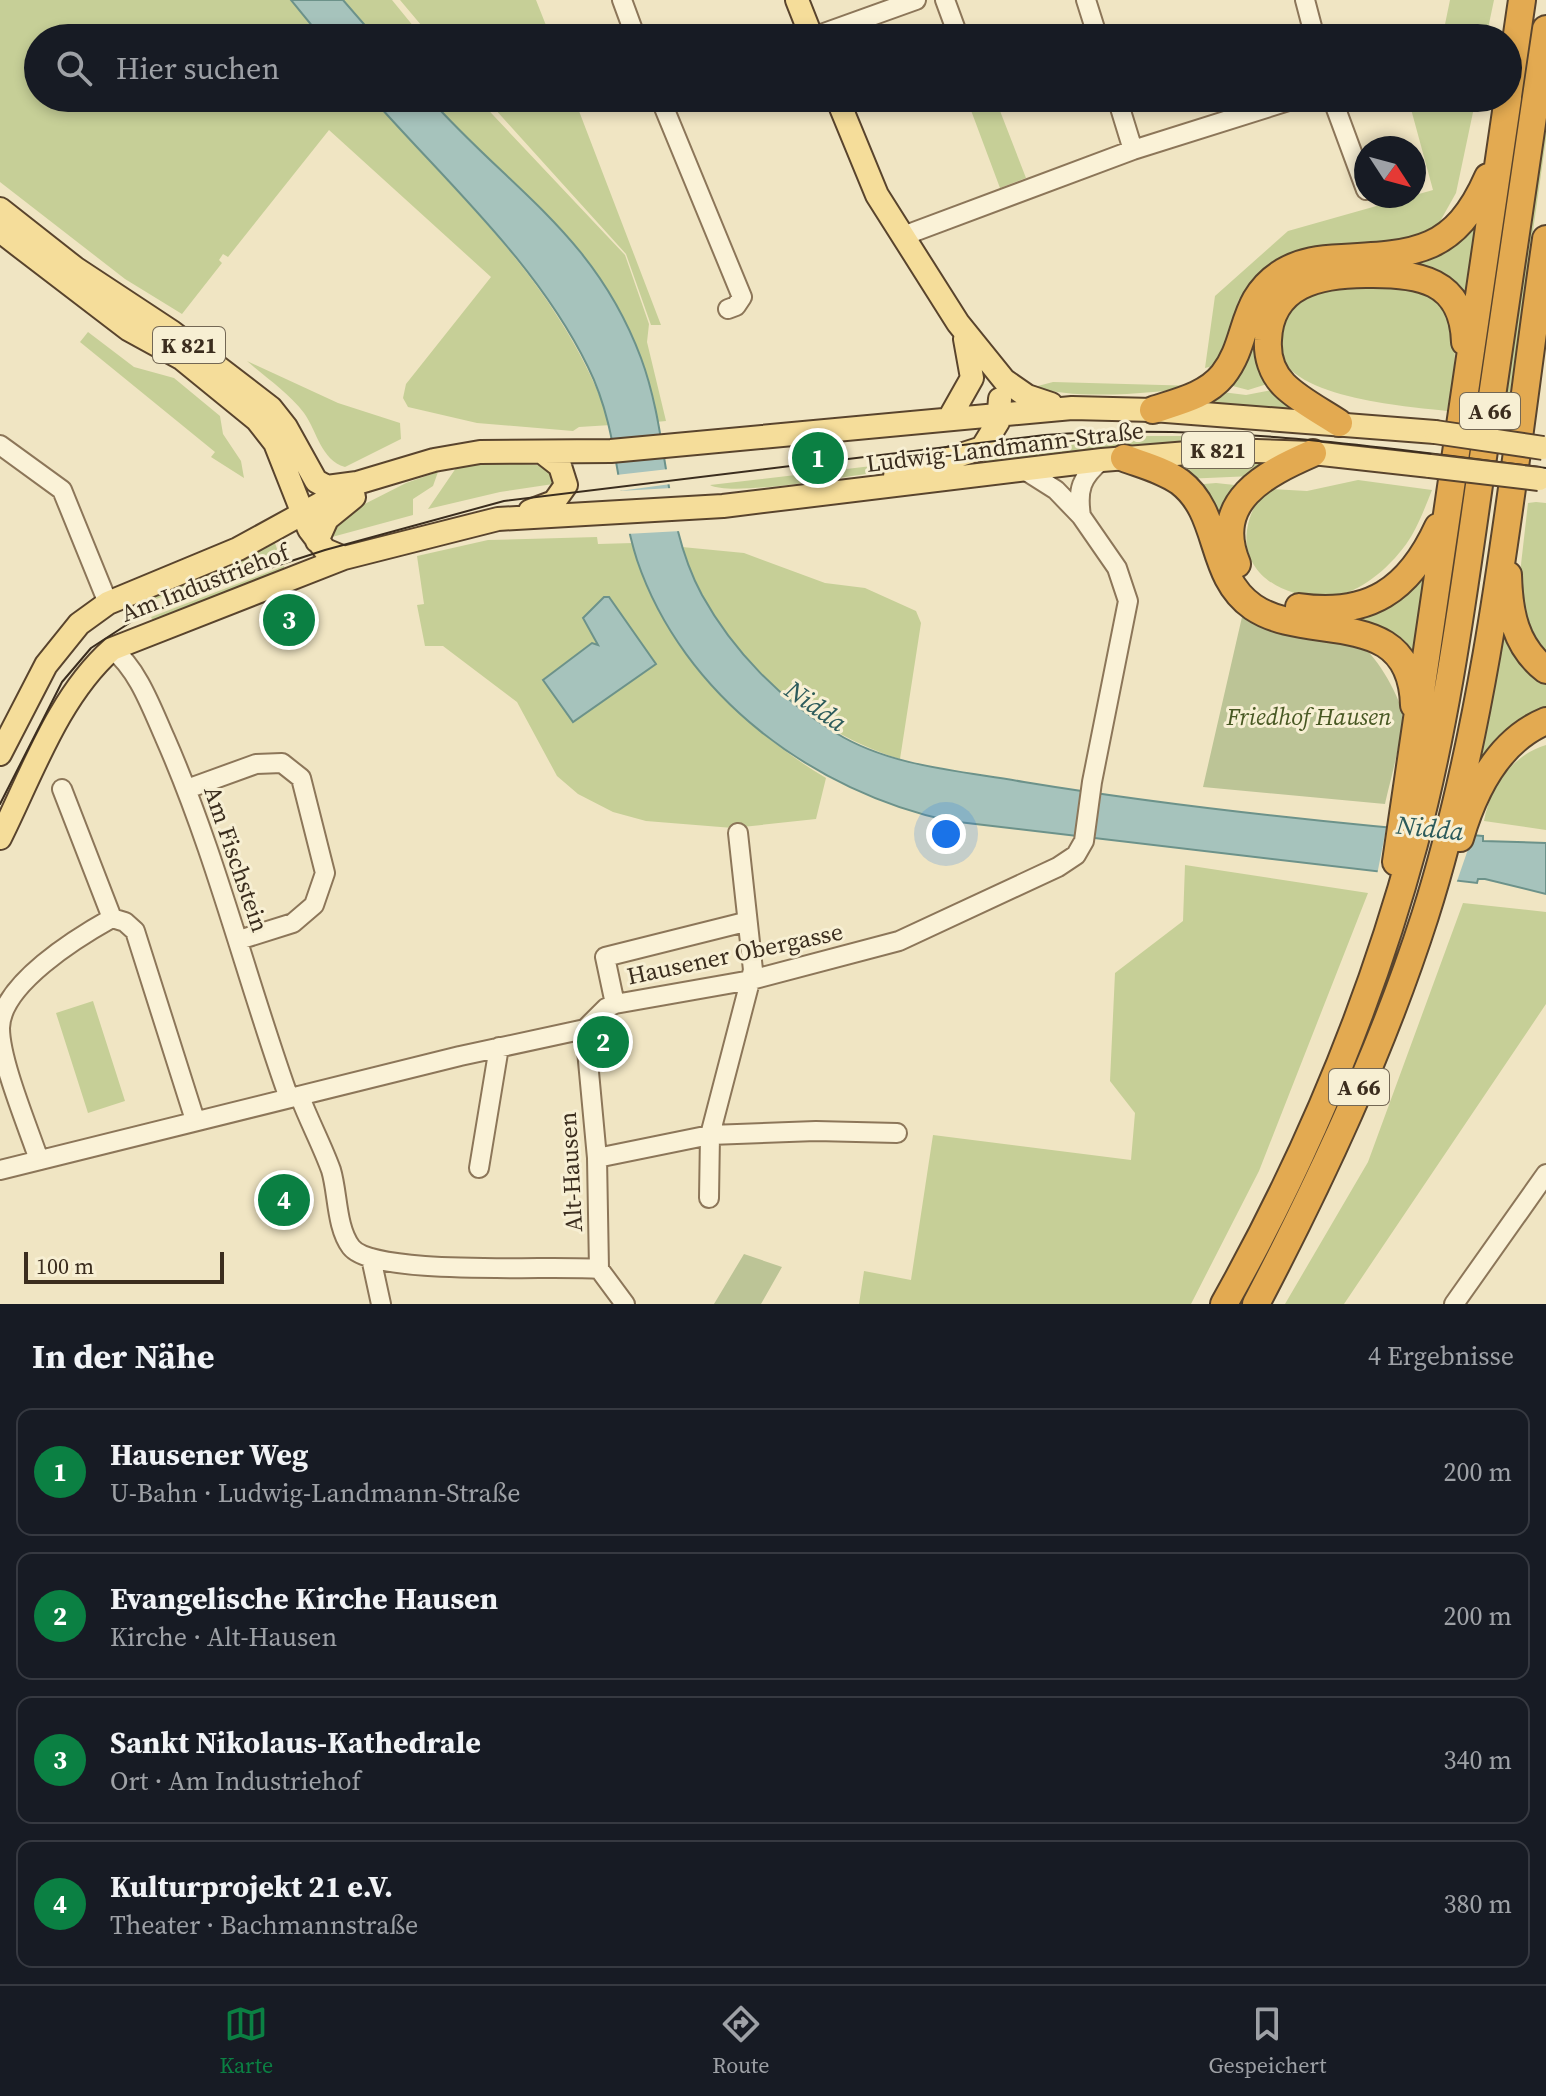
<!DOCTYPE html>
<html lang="de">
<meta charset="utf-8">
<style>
:root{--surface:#171b24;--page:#20242c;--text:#f1f3f6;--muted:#9ea1a6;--line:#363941;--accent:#0b8043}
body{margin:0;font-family:"Source Serif 4",serif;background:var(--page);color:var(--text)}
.compass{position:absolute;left:1354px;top:136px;width:72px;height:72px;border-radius:50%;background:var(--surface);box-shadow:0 4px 12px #0003;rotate:126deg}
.scale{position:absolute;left:24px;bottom:20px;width:200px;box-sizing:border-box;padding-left:8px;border:4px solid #3b2d1e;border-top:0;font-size:22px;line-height:28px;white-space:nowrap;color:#3b2d1e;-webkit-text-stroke:6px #f7efd3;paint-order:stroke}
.you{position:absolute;left:946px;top:834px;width:28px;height:28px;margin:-20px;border:6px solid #fff;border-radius:50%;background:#1a73e8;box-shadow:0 0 0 12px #1a73e833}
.badge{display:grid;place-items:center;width:52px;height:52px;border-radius:50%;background:var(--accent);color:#fff;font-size:26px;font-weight:700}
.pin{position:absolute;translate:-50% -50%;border:4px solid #fff;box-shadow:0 2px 8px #0006}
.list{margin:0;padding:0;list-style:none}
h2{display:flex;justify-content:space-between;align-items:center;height:104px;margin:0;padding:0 32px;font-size:34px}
h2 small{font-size:26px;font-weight:400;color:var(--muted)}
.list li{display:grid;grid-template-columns:52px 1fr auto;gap:24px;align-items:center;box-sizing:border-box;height:128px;margin:0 16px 16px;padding:0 16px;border:2px solid var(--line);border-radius:16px}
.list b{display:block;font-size:30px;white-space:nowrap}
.list p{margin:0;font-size:26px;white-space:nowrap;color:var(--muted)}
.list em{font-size:26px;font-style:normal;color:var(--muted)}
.icon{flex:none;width:44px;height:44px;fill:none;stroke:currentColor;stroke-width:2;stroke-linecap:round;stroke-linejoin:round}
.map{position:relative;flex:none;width:1546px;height:1304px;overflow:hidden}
.search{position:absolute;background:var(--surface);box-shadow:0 4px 12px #0003;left:24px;right:24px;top:24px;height:88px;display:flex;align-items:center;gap:20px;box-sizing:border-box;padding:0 28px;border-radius:44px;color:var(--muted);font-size:30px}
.sheet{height:680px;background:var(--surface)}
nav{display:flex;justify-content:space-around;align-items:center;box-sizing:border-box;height:112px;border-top:2px solid var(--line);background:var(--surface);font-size:22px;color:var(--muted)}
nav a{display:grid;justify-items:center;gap:4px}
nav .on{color:var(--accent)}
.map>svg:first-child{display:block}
.green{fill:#c6cf97}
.cemetery{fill:#bcc496}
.water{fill:#a6c3bc;stroke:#6c928a;stroke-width:2}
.pier{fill:#f0e5c3}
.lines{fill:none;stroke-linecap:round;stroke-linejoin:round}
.minor-casing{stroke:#8c7659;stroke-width:22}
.major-casing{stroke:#59442d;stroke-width:26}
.highway-casing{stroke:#59442d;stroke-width:30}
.minor{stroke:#faf2d7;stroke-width:18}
.major{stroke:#f5dd9a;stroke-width:22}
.highway{stroke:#e3aa51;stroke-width:26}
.tram{stroke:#3b2d1e;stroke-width:2}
.major-bridge-casing{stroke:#59442d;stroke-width:26;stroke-linecap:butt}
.major-bridge{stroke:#f5dd9a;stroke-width:22}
.labels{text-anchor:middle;stroke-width:6;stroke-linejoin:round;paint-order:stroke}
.shield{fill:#f7efd3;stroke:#736754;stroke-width:2}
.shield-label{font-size:22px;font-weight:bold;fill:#3b2d1e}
.street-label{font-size:24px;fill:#3b2d1e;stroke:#f7efd3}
.park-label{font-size:24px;font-style:italic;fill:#485823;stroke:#f7efd3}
.water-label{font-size:26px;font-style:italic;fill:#2c5b5b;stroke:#f7efd3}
</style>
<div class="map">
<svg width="1546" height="1304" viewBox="0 0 1546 1304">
<rect width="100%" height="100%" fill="#f0e5c3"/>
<!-- green -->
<path class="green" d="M0,0H291L322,38H38V98H372C466,205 562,286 611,425L579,427L573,431L477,423L408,407L403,398L406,384L491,277L329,130L228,257L223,254L219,260L222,263L182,314L125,279L0,182Z
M343,0H392L423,38H376Z
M400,0H536L551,38H432Z
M1450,0H1494L1486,38H1429L1443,34Z
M429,98H477L625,255L649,324L647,342L666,421L656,422L654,401L628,328Z
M485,98H574L661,325H651L626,254Z
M989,98H995L1026,178L1000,188L969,105Z
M1408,98H1476L1456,193L1438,225L1397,243L1303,248L1262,270L1239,299L1218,365L1205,368L1215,296L1288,231L1433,190Z
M1546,114V139L1507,415L1501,416Z
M1478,214L1467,309C1459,299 1452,286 1439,279C1411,262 1330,261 1301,277C1264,298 1251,346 1274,382L1248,390L1229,385C1239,354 1253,310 1278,287C1334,232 1420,300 1478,214Z
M1326,285C1349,285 1394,279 1414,286C1468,305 1456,366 1447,411C1407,406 1269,398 1279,337C1283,308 1303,298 1326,285Z
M88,332L134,367L174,378L220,416L223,434L241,461L244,478L211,457L215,452L80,342Z
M247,361L338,403L400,423L401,439L345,467C321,460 317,431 304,413C289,393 265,377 247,361Z
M1053,382L1198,386C1155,394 1074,400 1034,387Z
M1277,389L1293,408L1204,404L1222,392L1246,395Z
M1116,436H1190L1289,442L968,467V462L989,446Z
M914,461L902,468C869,473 733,498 710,485Z
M492,462L550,466L560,483L500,492L428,509L456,468Z
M1211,463L1266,464L1253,476L1184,479L1173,467Z
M438,472L433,486L413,499V515L332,537L341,516L406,483Z
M1358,480L1432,490C1426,505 1420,521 1412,535C1398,559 1369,587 1342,594C1299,605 1240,581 1247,530C1250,512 1256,500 1271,489L1307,491Z
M1216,483L1244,486C1155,594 1362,678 1431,557L1415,671C1382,603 1318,635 1265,607C1215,580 1227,522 1192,485Z
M1536,502L1546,503V657L1522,619L1519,582L1528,503Z
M597,537L598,544L633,543C659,643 740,727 826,778L816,819L733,828L646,821L613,812L578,794L557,776L517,702L443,646H425L417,605L424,604L417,556L488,540Z
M274,540L278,552L138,606L136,601Z
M682,547L744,553L825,583L865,588L916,611L921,623L900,759C801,729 714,645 682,547Z
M284,566L285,572L153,621L151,617Z
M1506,621L1546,678V715L1477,780Z
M1546,745V830L1484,821C1490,787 1512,755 1546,745Z
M1185,865L1368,893L1259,1171L1191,1304H859L864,1271L911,1280L933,1135L1131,1160L1135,1113L1110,1081L1115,973L1183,921Z
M1463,903L1546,912V1004L1344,1304H1285L1368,1162Z
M93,1001L125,1101L88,1113L56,1013Z"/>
<!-- cemetery -->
<path class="cemetery" d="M1242,617C1277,638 1322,629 1356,642C1373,649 1400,696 1402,713C1405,729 1389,785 1385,804L1203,787Z
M744,1254L782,1267L761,1304H714Z"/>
<!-- water -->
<path class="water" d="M291,0H343L376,38H322Z
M372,98H429C511,190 595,235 641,358C670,436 662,521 702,595C733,651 781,700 836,733C891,767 962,771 1024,782C1176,807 1329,823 1483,836V841L1546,843V894L1485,879H1478L1477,883L950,821C814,792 683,696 637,560C616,496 619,429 588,367C537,263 448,184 372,98Z
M604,597H609L656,664L573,722L543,680L592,643L598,645L583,618Z"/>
<!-- pier -->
<path class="pier" d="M669,469L671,484L619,491L616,475Z
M672,488L681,531L626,534L619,491Z
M1387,824L1474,832L1456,884L1377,875Z"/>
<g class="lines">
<!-- minor casing -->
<g class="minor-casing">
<path id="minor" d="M622,0L636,38
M945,0L959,38
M1086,0L1098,38
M1305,0L1315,38
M810,38L916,0
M660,98L742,297L736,306L728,309
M981,98V99
M1117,98L1133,150
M1332,98L1366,190
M903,236L1133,150L1298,98
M0,445L62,490L108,603
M1081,516C1077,490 1081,477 1102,460
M112,649C138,669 152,709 165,738C216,854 246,978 289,1098
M62,789L112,918L125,922L135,931L195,1120
M187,789L256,764L282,763L301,778L325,873L314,905L293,923L239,940
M615,1004L605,957L745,922
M585,1029L597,1158L599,1269L625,1304
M300,1097C309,1121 322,1145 331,1170C338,1193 336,1227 351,1247C374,1277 555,1265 599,1269
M597,1158L710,1135L816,1131L897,1133
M39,1160C28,1127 0,1061 0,1028C1,984 78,937 112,918
M479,1168L499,1047
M0,1170L460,1056L585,1029L606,1008L615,1004L751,980L899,941L1058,867L1076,855L1084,841L1092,782L1128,601L1117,568L1081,516L1056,490L1026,471
M709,1198L710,1135L753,970L738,833
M371,1258L381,1304
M1454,1304L1546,1174"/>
</g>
<!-- major casing -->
<g class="major-casing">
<path id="major" d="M797,0L812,38
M837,98L877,195L958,323L1004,380L1027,396L1051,404
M0,209L75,268L172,332L271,408L286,427L316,481L327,487L357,483L434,460L480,452L611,451L1072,408L1153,410L1435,432
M0,231L128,329L181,358L257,420L275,443L309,529L325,550L344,558
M950,417L972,378L965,339
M895,476L982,448L998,422L1000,399
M530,511L554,502L566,485L560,466L542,452
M317,541L327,519L354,497
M0,754L46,665L79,624L108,603L238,549L349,488
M0,838C32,774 58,697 112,649L344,558L498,519L723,506L1102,460L1225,450L1313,453L1430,466"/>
</g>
<!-- highway casing -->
<g class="highway-casing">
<path id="highway" d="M1508,96L1522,0
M1153,410C1177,402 1206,396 1223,375C1250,341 1239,299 1283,272C1302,261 1320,259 1342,258C1417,254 1455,252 1488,177
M1339,423C1321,411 1299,400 1284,385C1272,373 1267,356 1268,340C1270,284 1320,274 1366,274C1418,273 1463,279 1465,342
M1124,458C1143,465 1163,470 1180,482C1222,514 1208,576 1253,607C1309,645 1411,604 1414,705
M1237,564C1211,501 1265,474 1313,453
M1508,575C1509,612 1515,646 1546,670
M1299,607C1369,617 1409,590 1438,527
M1460,838C1474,790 1498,741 1546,721
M1396,862L1508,98
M1224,1304C1305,1160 1371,1003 1414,844C1447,721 1463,596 1481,471C1503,323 1524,176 1546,29
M1256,1304C1321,1180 1382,1050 1425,916C1492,705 1514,459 1546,239"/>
</g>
<!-- minor -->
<use href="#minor" class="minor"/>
<!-- major -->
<use href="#major" class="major"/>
<!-- highway -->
<use href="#highway" class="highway"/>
<!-- tram -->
<path class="tram" d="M0,804L62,682L91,648L137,618L230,581L325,550L504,501L1045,435C1214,423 1378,446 1546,468"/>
<!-- major-bridge casing -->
<g class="major-bridge-casing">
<path id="major-bridge" d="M1435,432L1543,448
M1430,466L1539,479"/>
</g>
<!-- major-bridge -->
<use href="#major-bridge" class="major-bridge"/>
</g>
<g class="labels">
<!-- shield labels -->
<g class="shield">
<rect x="153" y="327" width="72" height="36" rx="6"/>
<rect x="1460" y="393" width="60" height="36" rx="6"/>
<rect x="1182" y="432" width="72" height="36" rx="6"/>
<rect x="1329" y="1069" width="60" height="36" rx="6"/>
</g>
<g class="shield-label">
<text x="189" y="353">K 821</text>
<text x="1490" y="419">A 66</text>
<text x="1218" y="458">K 821</text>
<text x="1359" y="1095">A 66</text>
</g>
<!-- street labels -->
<g class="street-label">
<text transform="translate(1005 447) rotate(-7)" y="8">Ludwig-Landmann-Straße</text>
<text transform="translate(205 583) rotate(-21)" y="8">Am Industriehof</text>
<text transform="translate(236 859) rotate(71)" y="8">Am Fischstein</text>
<text transform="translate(735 954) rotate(-12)" y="8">Hausener Obergasse</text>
<text transform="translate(571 1172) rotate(-93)" y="8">Alt-Hausen</text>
</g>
<!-- park labels -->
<g class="park-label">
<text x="1309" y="725">Friedhof Hausen</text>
</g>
<!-- water labels -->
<g class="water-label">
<text transform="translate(816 706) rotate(35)" y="9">Nidda</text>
<text transform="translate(1430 828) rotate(6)" y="9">Nidda</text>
</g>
</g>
</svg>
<svg class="compass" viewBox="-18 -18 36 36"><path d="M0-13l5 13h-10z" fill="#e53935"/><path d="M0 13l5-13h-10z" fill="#9ea1a6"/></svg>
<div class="scale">100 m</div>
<div class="you"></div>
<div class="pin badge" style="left:818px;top:458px">1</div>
<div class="pin badge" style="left:603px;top:1042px">2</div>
<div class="pin badge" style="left:289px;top:620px">3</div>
<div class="pin badge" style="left:284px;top:1200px">4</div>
<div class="search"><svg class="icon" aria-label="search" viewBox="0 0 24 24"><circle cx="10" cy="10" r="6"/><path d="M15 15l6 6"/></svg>Hier suchen</div>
</div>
<section class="sheet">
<h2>In der Nähe<small>4 Ergebnisse</small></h2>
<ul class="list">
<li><span class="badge">1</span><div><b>Hausener Weg</b><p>U-Bahn · Ludwig-Landmann-Straße</p></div><em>200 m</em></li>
<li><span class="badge">2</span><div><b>Evangelische Kirche Hausen</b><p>Kirche · Alt-Hausen</p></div><em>200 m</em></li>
<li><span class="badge">3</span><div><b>Sankt Nikolaus-Kathedrale</b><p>Ort · Am Industriehof</p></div><em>340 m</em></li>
<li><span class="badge">4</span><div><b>Kulturprojekt 21 e.V.</b><p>Theater · Bachmannstraße</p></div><em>380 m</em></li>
</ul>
</section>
<nav>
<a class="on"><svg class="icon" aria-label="map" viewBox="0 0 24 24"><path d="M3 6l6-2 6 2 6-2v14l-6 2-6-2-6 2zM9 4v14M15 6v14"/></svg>Karte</a>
<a><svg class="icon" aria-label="directions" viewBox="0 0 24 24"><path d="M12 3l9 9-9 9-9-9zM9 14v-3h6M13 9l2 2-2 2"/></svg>Route</a>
<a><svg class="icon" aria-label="saved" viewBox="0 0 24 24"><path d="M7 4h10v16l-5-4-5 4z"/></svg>Gespeichert</a>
</nav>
